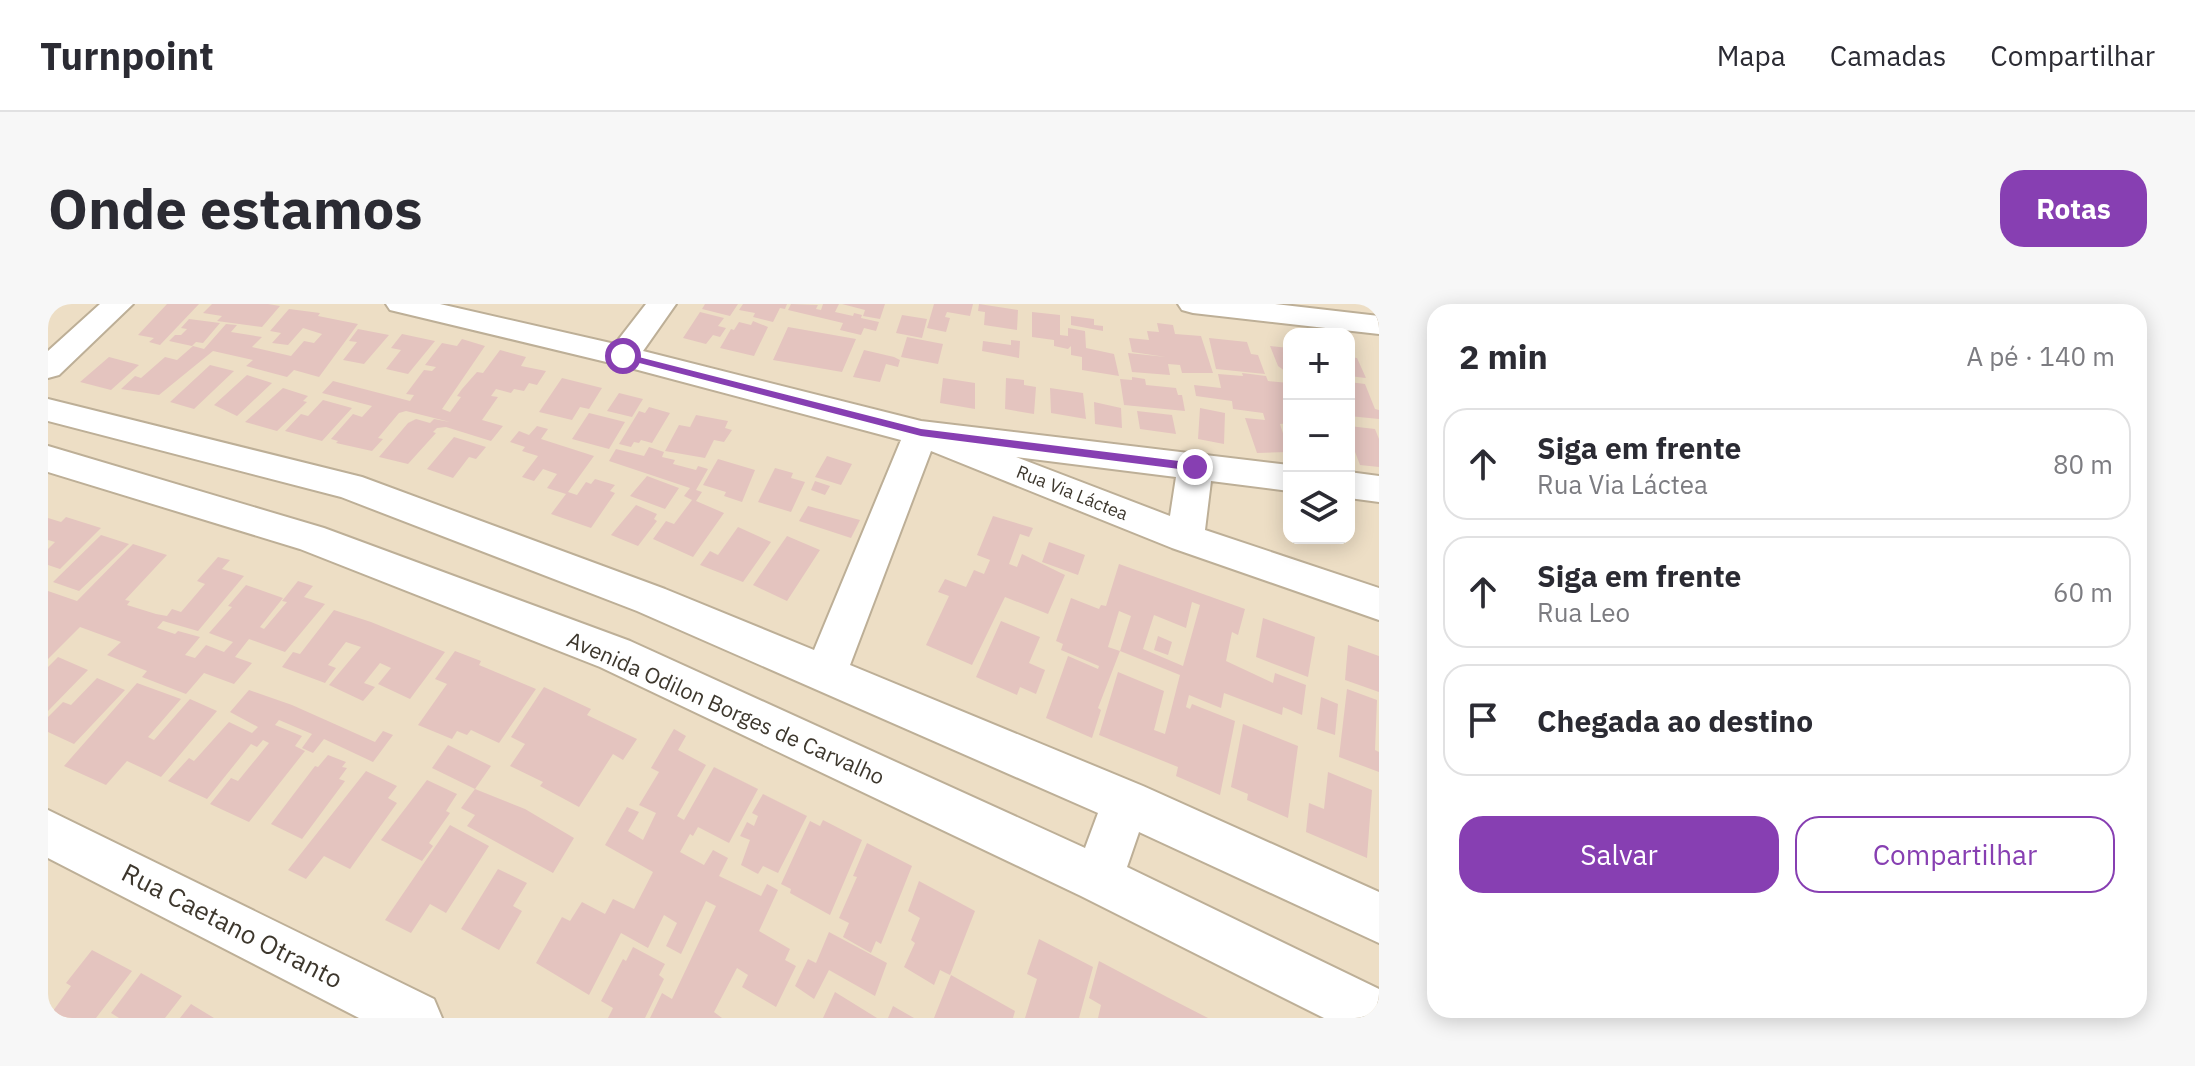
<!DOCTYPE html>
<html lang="pt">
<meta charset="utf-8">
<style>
:root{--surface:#fff;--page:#f7f7f7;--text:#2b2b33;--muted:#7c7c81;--line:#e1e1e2;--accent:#873fb2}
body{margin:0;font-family:"IBM Plex Sans",sans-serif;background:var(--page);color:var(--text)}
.controls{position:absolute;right:24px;top:24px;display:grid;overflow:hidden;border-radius:16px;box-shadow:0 4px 20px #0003}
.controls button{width:72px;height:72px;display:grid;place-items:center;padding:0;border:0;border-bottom:2px solid var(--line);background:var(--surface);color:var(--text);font:40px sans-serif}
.stop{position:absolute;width:24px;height:24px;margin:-18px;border:6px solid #873fb2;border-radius:50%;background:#fff}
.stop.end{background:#873fb2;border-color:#fff;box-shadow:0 2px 8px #0008}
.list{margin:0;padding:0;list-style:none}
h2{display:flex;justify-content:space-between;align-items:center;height:104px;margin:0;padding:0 32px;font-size:34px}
h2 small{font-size:26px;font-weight:400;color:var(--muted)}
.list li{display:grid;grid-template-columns:52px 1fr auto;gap:24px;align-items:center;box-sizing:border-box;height:112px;margin:0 16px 16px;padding:0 16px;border:2px solid var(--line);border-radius:24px}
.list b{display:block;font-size:30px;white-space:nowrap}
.list p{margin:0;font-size:26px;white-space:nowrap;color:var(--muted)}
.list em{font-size:26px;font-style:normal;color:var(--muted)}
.actions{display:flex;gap:16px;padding:24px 32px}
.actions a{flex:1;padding:18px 0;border:2px solid var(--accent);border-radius:24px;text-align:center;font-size:28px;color:var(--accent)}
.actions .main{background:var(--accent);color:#fff}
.icon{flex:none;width:44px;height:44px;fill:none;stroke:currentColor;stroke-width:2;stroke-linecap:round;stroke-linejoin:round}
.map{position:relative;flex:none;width:1331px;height:714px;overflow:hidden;border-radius:24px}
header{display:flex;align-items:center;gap:48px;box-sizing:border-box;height:112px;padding:0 40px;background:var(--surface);border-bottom:2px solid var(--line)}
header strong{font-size:38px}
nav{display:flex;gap:44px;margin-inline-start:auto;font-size:28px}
.intro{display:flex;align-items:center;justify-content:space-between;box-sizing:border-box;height:192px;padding:0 48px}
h1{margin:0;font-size:56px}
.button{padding:20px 36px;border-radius:24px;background:var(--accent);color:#fff;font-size:28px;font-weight:700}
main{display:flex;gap:48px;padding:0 48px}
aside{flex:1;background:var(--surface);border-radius:24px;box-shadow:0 4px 20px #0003}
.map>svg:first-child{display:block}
.building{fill:#e4c4bf;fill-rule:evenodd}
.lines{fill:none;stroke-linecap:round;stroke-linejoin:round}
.minor-casing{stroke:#bdaf97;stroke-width:4}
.minor{fill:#fff;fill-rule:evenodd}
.route{fill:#873fb2}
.labels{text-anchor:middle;stroke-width:6;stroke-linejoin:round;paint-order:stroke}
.far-street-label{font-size:18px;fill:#3d372d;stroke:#fff}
.street-label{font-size:22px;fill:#3d372d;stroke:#fff}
.near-street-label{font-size:26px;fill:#3d372d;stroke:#fff}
</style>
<header>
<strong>Turnpoint</strong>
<nav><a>Mapa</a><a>Camadas</a><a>Compartilhar</a></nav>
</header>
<div class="intro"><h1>Onde estamos</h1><a class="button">Rotas</a></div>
<main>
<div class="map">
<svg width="1331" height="714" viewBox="0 0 1331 714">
<rect width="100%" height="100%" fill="#eddec5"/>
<!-- building -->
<path class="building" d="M119,0H151L112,41L101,38L106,34L90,31Z
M164,0H220L232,2L214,23L169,17L174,12L155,9Z
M657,0H690L682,12L654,5Z
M695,0H739L737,5L732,4L725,18L705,13L707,9L691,6Z
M743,0L770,1L768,5L773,6L775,0H791L787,8L805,12L806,9L814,11L813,14L831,18L828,27L816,24L813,31L792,26L795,19L740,6Z
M794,0H837L832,15L815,12L817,6Z
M886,0H925L922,12L899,8L897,13L902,14L898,28L879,24Z
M931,0L970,6L969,26L936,21L937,8L930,7Z
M241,5L272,9L270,12L310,20L271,73L246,66L239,73L198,62L205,56L165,47L111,91L73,85L87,72L93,74L117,53L129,56L145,42L156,45L178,20L189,21L183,28L214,33L204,43L243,52L256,37L266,39L274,30L255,24L240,41L224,39L233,29L222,27Z
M652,8L676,14L670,22L678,24L672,33L665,31L658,40L635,34Z
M984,8L1012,11V31L1020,32V24L1037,27L1038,44L1066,50L1071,72L1034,66V53L1023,51V42L1020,45L1006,42V36L984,33Z
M854,11L879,15L874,34L848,29Z
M1023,12L1046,15V21L1055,22V27L1023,21Z
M141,15L172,19L155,39L148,38L144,42L121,37L127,31H133L139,25L133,24Z
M705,17L720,23L706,52L672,44L683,25L686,26L691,18L703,21Z
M1109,19L1125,21L1127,30L1153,32L1165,69H1134L1132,61L1120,60L1122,71L1084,68L1080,49L1118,53L1084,48L1081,34L1101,36L1099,27L1111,28Z
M740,23L808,35L794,68L725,56Z
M310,25L341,31L316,60L295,56L309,38L301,37Z
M354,30L387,37L360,70L338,65L353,46L343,44Z
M859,33L895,40L890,60L853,53Z
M1161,34L1199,38L1203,50L1210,51L1217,70L1168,65Z
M414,35L437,42L394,105L402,108L413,93L409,92L414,85L429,68L435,69L452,46L478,53L473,62L498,67L489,81L481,79L476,87L466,85L463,89L448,85L443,92L450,93L434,116L455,122L443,137L398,123L389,124L385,128L388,129L360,160L331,153L360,119L368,115L382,119L386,115L402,118L358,107L351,109L330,134L335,135L324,147L288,139L290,137L283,135L305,110L314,113L324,102L274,89L285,77L362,97L366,91L358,90L376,66L384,67L388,63L377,61L394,39L409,42Z
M963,36L972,37L971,54L934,47L935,37L963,41Z
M1222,42L1241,44V70L1230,62Z
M816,46L846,53L852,56L850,63L838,60L832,78L805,73Z
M61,53L91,61L63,86L32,78Z
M1301,53L1309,54L1318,74L1301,72Z
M162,61L186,67L146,105L122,98Z
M1194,69L1218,72L1220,77L1241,79V119L1232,120L1241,148L1209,149L1197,114L1217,116L1215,109L1185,105L1184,97L1148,92L1146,81L1173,84L1170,70L1195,72Z
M199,71L224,79L189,112L166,101Z
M1084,73L1097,75L1098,81L1128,84L1130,91H1134L1137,107L1076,101L1072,75L1084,76Z
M514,74L554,84L541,105L532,103L524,116L491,108Z
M895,74L927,79V105L892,99Z
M958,74L976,76V81L988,83L986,110L957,105Z
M1301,78L1317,80L1327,105L1331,106V115L1301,112Z
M235,84L260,92L255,97L259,98L229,127L197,118Z
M1002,84L1035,89L1038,115L1003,109Z
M571,89L595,95L584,113L559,107Z
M275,96L304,104L274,137L237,127L253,110L260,112Z
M1046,98L1073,104L1074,124L1047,120Z
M601,103L622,109L604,139L593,136L591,139L586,138L583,143L571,140L591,107L597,109Z
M1152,104L1177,109L1176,140L1150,135Z
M1089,107L1124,111L1128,130L1092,125Z
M541,109L577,118L561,145L524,135Z
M648,111L680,117L677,124L684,126L676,138L666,136L657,154L617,147L631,121L642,123Z
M489,122L500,125L493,135L546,152L520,188L529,191L538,178L543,180L547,175L567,181L562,187L567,189L543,224L503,210L518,190L499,184L509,170L495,165L486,177L474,173L490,152L474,147L477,143L462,138L471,127L481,131Z
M1301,122L1327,125L1331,135V163L1312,161L1301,132Z
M406,133L438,143L428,155L421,153L405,174L379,165Z
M601,143L616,148L614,153L627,156L625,160L648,166L650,162L660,165L648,186L654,188L648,197L676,209L645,253L605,235L618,217L626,220L644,196L636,192L642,184L561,157L568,145L596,152Z
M779,152L804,160L793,181L767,173Z
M670,155L707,166L694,198L676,192L678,188L655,181Z
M727,164L745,169L743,174L757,178L743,208L710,198Z
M599,172L631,184L617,205L582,192Z
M767,177L782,182L777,191L763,186Z
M588,201L609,210L606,215L609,217L590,242L563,231Z
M760,202L812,216L803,234L751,217Z
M945,212L985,224L981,233L972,230L961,260L969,263L974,250L1017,271L1000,310L957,293L924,361L878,341L901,292L890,288L897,275L918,283L926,266L936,270L942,256L929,251Z
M18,213L53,224L12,265L0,261V245L7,238L0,236V214L13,218Z
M690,223L723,238L695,278L652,261L662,247L670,251Z
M53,231L81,240L31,287L5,278Z
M739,232L772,246L739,297L705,281Z
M1001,238L1037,251L1030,271L994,258Z
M85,240L119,251L77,296L82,297L79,301L108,310L119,312L124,305L133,308L157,280L149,277L170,253L182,256L174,265L196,272L150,327L115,317L109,324L127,330L130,327L152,333L137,351L147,354L158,341L176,348L185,338L161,329L184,303L180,302L198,281L235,294L212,323L216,325L239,298L234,297L250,277L265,282L256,293L277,300L237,348L201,335L187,353L204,359L186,380L156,369L138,390L94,373L99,367L59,351L73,338L32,323L0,355V287L29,297Z
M1071,260L1197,305L1190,331L1184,328L1178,357L1225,379L1227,369L1258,381L1254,411L1235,403L1234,411L1176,389L1173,404L1141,391L1138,403L1142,405L1144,400L1187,417L1172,491L1128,472L1130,463L1051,431L1070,368L1116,387L1106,426L1117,430L1132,371L1072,347L1050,404L1053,406L1044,434L998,414L1020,352L1050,365L1051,362L1013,346L1015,340L1008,337L1023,294L1051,305L1053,301L1058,302ZM1144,298L1152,301L1135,362L1095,345L1106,311L1138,324ZM1071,307L1083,312L1072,347L1060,343Z
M286,306L323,318L397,348L362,395L330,380L343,364L332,359L316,379L327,383L315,397L281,381L313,343L298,338L280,361L288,364L277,379L234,363L245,348L252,350Z
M1215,314L1267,333L1260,373L1208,353Z
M953,317L992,333L981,359L997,366L988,390L972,383L969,391L928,373Z
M1110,332L1124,338L1120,351L1106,346Z
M1300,341L1331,352V388L1297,376Z
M407,347L433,357L431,361L488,385L451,439L423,426L419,431L409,427L404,435L370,421L399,380L387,375Z
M10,353L40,366L0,407V363Z
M49,374L77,386L26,440L0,428V413L15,398L23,401Z
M89,379L133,395L100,433L106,436L142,395L169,407L113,473L79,457L58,481L16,462Z
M496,383L543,405L539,411L589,435L575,456L565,450L531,503L492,482L495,478L462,462L477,440L463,433Z
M1299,385L1329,396L1327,446L1331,448V468L1291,453Z
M201,386L244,401L327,438L335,427L345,431L325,458L276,435L265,449L254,444L264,430L231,416L227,421L254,432L247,442L257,447L201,518L162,500L183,474L190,477L221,439L215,436L209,443L203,440L159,495L120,477L141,454L146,457L181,418L204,429L210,423L182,408Z
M1273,393L1290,400L1287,431L1269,425Z
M1195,420L1250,442L1240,514L1199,496L1200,490L1183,483Z
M626,425L638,432L630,446L658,461L629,512L636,516L666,463L710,485L681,539L650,523L645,532L642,530L632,548L656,561L665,546L680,554L671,572L713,592L719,580L730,586L711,627L742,645L737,656L748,662L728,703L694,683L700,671L689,664L666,708L674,714H602L614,689L624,695L668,602L658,597L633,650L618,642L629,619L616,611L600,644L573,629L541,691L488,659L514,613L522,617L534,598L557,610L565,595L586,605L605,568L557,541L579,503L591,508L580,527L595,536L608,509L591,501L611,468L603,464Z
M400,441L443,462L427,485L477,505L526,534L505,569L419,522L427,511L413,504L427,485L384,464Z
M280,451L298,458L294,463L299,464L291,475L297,477L254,535L223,520L267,462L270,463Z
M318,467L349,482L340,494L349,499L302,565L276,552L258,575L240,566Z
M1280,468L1324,486L1319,554L1258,528L1261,499L1276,505Z
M379,476L409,490L398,507L402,509L381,539L385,542L374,557L333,536Z
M715,490L759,512L730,569L715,562L710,570L693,561L702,536L692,532L699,518L706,522L710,512L704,509Z
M775,516L814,536L782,611L742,589L743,585L733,580L762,517L772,522Z
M402,521L441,542L398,609L382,600L363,629L337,616Z
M819,539L864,562L833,640L828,637L823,649L795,633L801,619L791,614L809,573L805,572Z
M450,565L479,579L465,602L474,607L451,646L413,625Z
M871,577L927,607L902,671L892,666L886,681L856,663L867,639L863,636L872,614L860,607Z
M781,628L839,659L827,692L781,666L766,695L747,682L760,655L768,659Z
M991,635L1045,663L1031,714H977L989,675L979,670Z
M585,643L617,660L611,671L616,675L597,714H560L565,704L553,697L575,655L578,657Z
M44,646L84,667L48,714H0L23,682L18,679Z
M1051,657L1119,693L1160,714H1050L1053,701L1041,694Z
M93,669L134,692L117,714H71L63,709Z
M903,671L967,707L965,714H886Z
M787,688L829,714H775Z
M143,700L166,714H132Z
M845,702L866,714H840Z"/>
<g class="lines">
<!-- minor casing -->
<g class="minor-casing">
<path id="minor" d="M52,0H85L11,71L0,74V47Z
M338,0H392L567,40L598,0H628L595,47L873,117L1241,161V187L1163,177L1157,226L1331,284V316L1124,244L883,147L802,361L1095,482L1331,588V639L1091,528L1079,563L1331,685V714H1276L1033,592L552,363L252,245L0,168V142L276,224L582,337L1037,544L1050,509L589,307L293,193L0,117V95L314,173L617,285L766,346L853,136L575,62L342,6ZM968,153L1128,173L1122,212Z
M1130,0H1227L1331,12V30L1145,9L1134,6Z
M1301,168L1331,172V198L1301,194Z
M0,506L386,695L394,714H311L0,554Z"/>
</g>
<!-- minor -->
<use href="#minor" class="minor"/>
</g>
<!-- route -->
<path class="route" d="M575,49L873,125L1147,159L1152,163L1147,167L873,132L572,54V50Z"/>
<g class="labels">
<!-- far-street labels -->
<g class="far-street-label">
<text transform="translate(1024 189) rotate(22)" y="6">Rua Via Láctea</text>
</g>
<!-- street labels -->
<g class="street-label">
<text transform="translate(678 404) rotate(24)" y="8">Avenida Odilon Borges de Carvalho</text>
</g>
<!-- near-street labels -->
<g class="near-street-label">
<text transform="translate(184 622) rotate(27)" y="9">Rua Caetano Otranto</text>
</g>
</g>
</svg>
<div class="controls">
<button>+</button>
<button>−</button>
<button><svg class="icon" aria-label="layers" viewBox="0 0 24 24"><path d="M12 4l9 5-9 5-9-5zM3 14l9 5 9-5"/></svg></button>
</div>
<div class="stop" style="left:575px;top:52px"></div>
<div class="stop end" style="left:1147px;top:163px"></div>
</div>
<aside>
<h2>2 min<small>A pé · 140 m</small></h2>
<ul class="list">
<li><svg class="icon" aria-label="ahead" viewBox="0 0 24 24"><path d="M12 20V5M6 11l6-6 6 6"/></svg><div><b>Siga em frente</b><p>Rua Via Láctea</p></div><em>80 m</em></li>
<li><svg class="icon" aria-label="ahead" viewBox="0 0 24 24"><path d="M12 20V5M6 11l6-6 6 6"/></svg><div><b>Siga em frente</b><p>Rua Leo</p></div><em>60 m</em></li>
<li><svg class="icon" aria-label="arrive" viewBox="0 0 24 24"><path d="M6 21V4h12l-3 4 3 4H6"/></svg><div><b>Chegada ao destino</b></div></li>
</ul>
<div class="actions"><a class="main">Salvar</a><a>Compartilhar</a></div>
</aside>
</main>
